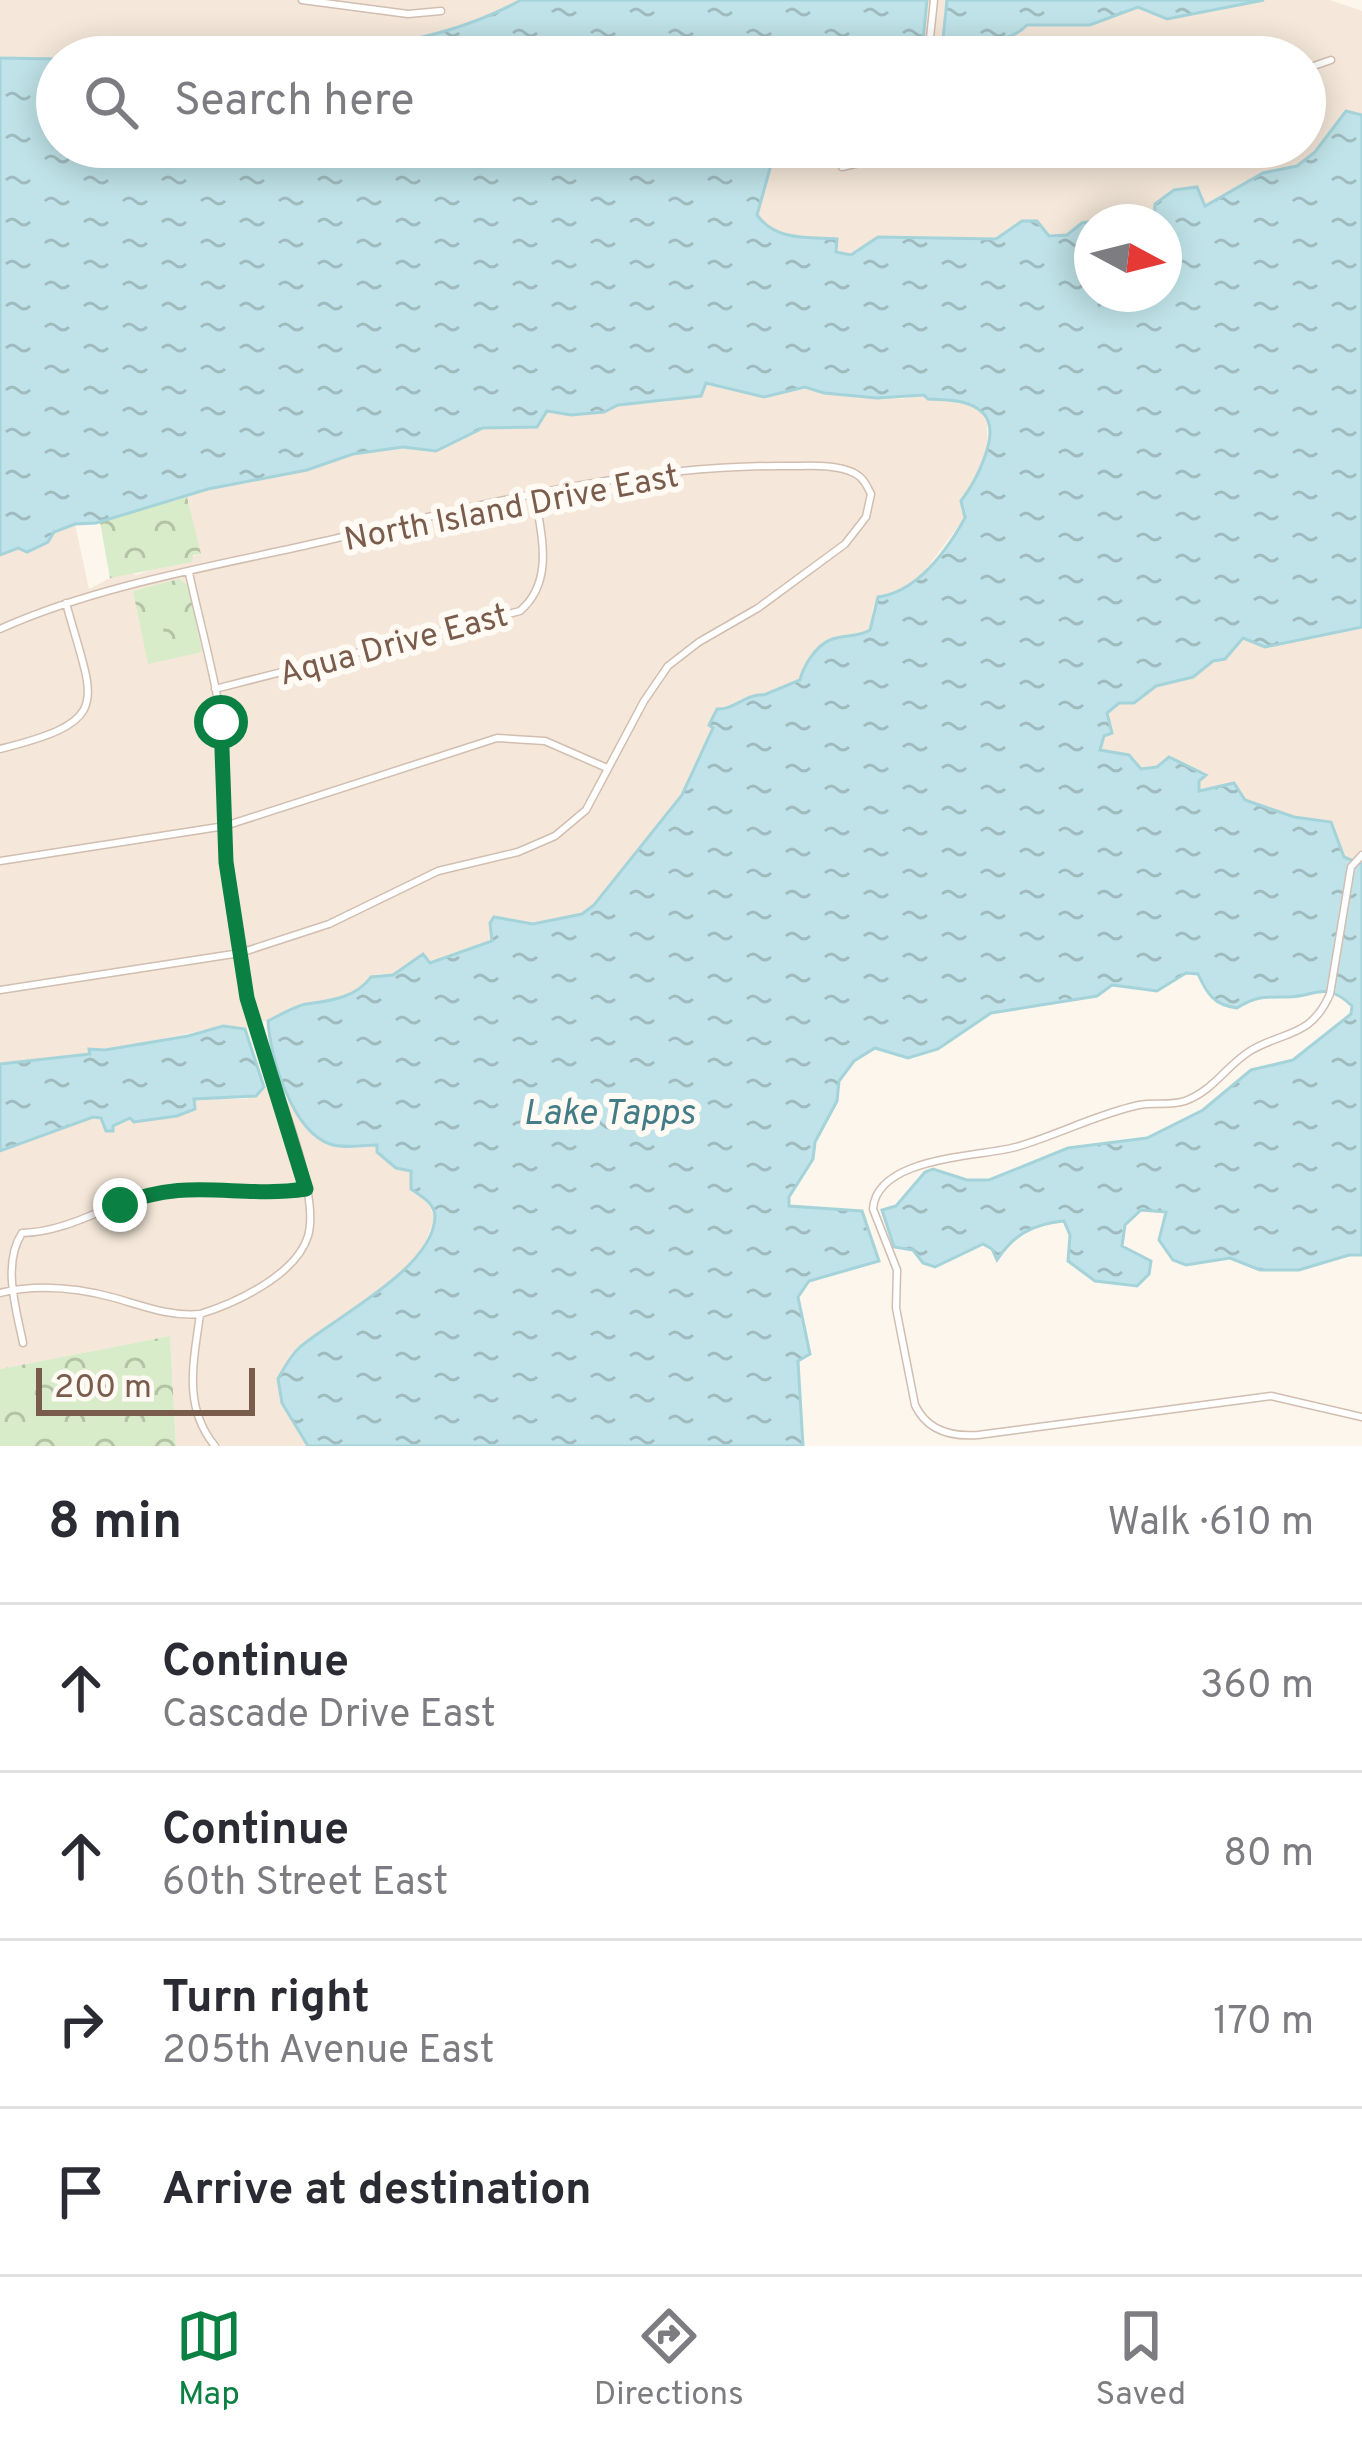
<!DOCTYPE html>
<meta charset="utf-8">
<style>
:root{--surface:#fff;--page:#f7f7f7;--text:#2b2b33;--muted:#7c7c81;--line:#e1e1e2;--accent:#0b8043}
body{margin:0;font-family:Overpass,sans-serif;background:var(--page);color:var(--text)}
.compass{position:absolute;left:1074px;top:204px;width:108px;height:108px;border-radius:50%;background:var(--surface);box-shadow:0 6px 30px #0003;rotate:97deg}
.scale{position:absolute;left:36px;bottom:30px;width:219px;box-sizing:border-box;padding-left:12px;border:6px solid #7a5c4d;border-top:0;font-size:33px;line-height:42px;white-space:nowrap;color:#7a5c4d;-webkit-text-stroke:9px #fffaf3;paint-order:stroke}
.stop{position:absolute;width:36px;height:36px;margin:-27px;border:9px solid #0b8043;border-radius:50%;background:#fff}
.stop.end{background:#0b8043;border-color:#fff;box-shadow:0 3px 12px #0008}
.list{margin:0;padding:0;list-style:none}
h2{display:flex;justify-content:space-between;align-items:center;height:156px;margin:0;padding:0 48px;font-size:51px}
h2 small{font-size:39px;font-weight:400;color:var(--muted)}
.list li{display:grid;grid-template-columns:78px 1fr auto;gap:36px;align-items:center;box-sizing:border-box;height:168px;padding:0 48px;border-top:3px solid var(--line)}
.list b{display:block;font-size:45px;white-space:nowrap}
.list p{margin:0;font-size:39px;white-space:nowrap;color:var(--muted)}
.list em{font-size:39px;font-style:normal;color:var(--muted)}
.icon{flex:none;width:66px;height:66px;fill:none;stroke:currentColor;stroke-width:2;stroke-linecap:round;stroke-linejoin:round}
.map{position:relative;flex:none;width:1362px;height:1446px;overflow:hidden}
.search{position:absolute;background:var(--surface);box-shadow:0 6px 30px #0003;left:36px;right:36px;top:36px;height:132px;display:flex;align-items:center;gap:30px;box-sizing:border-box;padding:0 42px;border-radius:66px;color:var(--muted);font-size:45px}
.sheet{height:828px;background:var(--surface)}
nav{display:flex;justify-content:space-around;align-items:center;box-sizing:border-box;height:168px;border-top:3px solid var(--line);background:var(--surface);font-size:33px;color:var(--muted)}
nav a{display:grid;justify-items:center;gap:6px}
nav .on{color:var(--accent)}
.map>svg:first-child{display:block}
.residential{fill:#f5e8da}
.forest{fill:url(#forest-crowns)}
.pitch{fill:#d8ecc9}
.water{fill:url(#water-ripples);stroke:#a5d3da;stroke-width:3}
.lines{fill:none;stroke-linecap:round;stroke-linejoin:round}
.street-casing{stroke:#d1beb0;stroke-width:9}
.street{stroke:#fff;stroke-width:6}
.route{stroke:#0b8043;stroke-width:15}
.labels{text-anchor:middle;stroke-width:12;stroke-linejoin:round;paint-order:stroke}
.street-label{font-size:33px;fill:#7a5c4d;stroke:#fffaf3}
.water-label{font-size:36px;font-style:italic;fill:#437c86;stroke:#fffaf3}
</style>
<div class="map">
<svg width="1362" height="1446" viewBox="0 0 1362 1446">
<defs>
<pattern id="forest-crowns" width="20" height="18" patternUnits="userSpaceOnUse" patternTransform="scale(3)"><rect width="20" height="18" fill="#d8ecc9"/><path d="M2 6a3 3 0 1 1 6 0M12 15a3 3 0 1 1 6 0" fill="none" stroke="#b4c2a5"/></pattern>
<pattern id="water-ripples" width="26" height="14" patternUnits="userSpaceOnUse" patternTransform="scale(3)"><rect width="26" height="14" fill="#bfe3e8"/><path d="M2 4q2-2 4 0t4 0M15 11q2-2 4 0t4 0" fill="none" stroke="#a0bbbe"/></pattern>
</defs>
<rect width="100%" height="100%" fill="#fdf6ec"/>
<!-- residential -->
<path class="residential" d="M0,0H521L483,21L373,49L57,59L0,58Z
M927,0H947L944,39L1026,25H1090L1139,7L1167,19L1264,0H1330L1362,11V115L1346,111L1315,152L1296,166L1263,173L1204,206L1197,188L1174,190L1155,204L1154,222H1116L1114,219L1082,223L1067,235L1049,236L1022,221L996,239L878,237L851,255L835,252L836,239L788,236L767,229L757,215L776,147H1305V57H904L923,41Z
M705,383L764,397L805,387L824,393L902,399L921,395L928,399L962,401L982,412L987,420V450L961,510L965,517L918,580L873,607L870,630L858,637L830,640L823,646L803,666L800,680L764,695L758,694L727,710L713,728L682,795L594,905L582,914L533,924L495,917L490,923L493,941L430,963L411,962L393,975L379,974L362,990L314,1006H302L245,1029L223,1026L90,1054L0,1064V555L75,524L89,589L110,578L130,572L136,575L200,554L187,497L208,489L307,470L353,454L403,447L436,451L483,428L537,427L547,411L571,415L604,412L618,405L666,402L703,392Z
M1362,627V864L1344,857L1331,822L1294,817L1244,800L1234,783L1198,791V781L1205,775L1170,757L1157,767L1140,769L1129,755L1100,751L1110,727L1107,713L1119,703H1134L1156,686L1193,677L1213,661L1225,659L1243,637L1265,647Z
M264,1087L289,1103L315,1137L334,1146L377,1144L412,1170L435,1218L420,1254L282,1403L308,1446H176L170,1336L0,1369V1151L93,1117L101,1118L103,1127L113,1126L131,1118L195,1108L193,1099H245L256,1096Z"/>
<!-- forest -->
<path class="forest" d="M187,497L201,554L193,555L192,562L110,578L100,522Z
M179,579L188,585L202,652L148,664L133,591Z
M170,1336L176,1446H0V1369Z"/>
<!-- pitch -->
<path class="pitch" d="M161,619L169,659L149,663L141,623Z"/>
<!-- water -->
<path class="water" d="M521,0H927L923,41L904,57H165C286,53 412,60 521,0Z
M947,0H1264L1167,19L1138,7L1090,25H1027C1006,47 972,41 943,39Z
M0,58L57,59V147H776L757,215C776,241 807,237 837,239L836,252L851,255L878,237L996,239L1022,221H1037L1049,236L1067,235L1082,223L1115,218L1116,222H1092V294H1164V222H1154L1155,204L1174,190L1197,187L1205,206L1263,173L1297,166L1315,152L1346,111L1362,115V627L1265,647L1243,638L1225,659L1213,661L1193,677L1156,686L1134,703H1119L1107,713L1112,733L1104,736L1100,750L1129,755L1141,769L1157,767L1169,757L1206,775L1199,781V791L1234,783L1245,800L1294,817L1331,822L1344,857L1362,864V1255H1349L1299,1270H1260L1230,1258L1186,1265L1173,1260L1159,1240L1166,1212L1141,1210L1125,1225L1122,1246L1151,1261L1149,1274L1137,1286L1095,1281L1068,1261L1070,1235L1064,1221C1033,1224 1014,1234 997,1260L992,1249L983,1244L935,1267L923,1263L913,1250L894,1247L882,1210L896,1206L925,1172L933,1169L967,1180H989L1068,1148L1147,1138L1203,1110L1251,1070L1293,1060L1351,1014L1352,1006C1324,979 1315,998 1286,997C1265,997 1256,996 1237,1008C1214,1005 1207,994 1198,974L1186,973L1157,991L1112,985L1097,996L991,1013L938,1049L908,1058L875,1048L854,1061L839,1081L837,1101L815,1142L813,1159L789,1197V1206L862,1211L879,1261L809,1281L798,1297L810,1354L798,1361L803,1446H308L282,1403L278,1379C284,1368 290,1356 300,1347C335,1317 433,1269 435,1217C435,1203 421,1196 411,1189V1171L396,1168L377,1152V1145C362,1145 343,1149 330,1144C292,1131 270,1057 268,1021C278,1016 295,1006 306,1004C329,1001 356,998 371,977L393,975L423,954L430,963L492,941L490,923L494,917L533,924L582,914L594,905L682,795L713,728L709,725L717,709C734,710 747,693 764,695L800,680C803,666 816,646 830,640C843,634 857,638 870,630L878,597C916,592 946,552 965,518L961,501C974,484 1003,433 983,413C969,399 946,400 928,399L924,395L877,398L824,393L805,387L764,397L706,383L701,396L618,405L604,412L571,415L547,411L537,427L483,428L436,451L403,447L353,454L307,470L208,489L96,523L75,524L54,532L48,542L27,552L18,548L0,555Z
M223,1026L245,1029L264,1087L256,1096L194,1099L195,1109L177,1116L134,1122L130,1118L113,1126V1131H106L101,1118L93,1117L0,1151V1064L90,1054L89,1049L105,1050L188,1036Z"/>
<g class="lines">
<!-- street casing -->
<g class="street-casing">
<path id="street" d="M302,0L408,14L441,11
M928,57L934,0
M1305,69L1331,60
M842,167L928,147
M189,573C202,633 220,692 225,753C227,783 224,814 225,844C226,894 238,968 252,1016C267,1066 322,1189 308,1236C296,1275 236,1303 200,1314C194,1361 182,1406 215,1446
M0,629C97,585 220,565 325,541C477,506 633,464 791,466C810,466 837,464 854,473C863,477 867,486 871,494L866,517L845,544L758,608L699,642L668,666L644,701L586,810L555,836L518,852L438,871L329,924L240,953L0,990
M215,689L520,611C555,581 541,535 535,494
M0,749C116,720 93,703 66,603
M1362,855L1351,867L1330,994C1311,1038 1283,1031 1250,1051C1226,1066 1213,1091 1185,1101C1170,1106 1154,1102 1139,1105C1097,1114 1058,1135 1016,1147C980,1157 877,1156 873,1209L897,1270L896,1308L915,1405C927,1431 951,1437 978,1435L1271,1396L1362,1417
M0,861L225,826L497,738L545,741L607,768
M0,1293C37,1284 78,1288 115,1298C143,1306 171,1317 200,1314
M23,1343C16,1308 2,1264 22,1233C73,1232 116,1198 165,1190C212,1182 259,1196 306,1189"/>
</g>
<!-- street -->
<use href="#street" class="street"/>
</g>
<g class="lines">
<!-- route -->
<path class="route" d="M120,1205C188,1176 237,1199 306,1189L247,998L226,862L221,722"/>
</g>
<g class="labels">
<!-- street labels -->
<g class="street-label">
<text transform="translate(511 506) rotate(-11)" y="12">North Island Drive East</text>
<text transform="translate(393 643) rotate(-15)" y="12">Aqua Drive East</text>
</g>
<!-- water labels -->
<g class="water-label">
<text x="609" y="1124">Lake Tapps</text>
</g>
</g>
</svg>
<svg class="compass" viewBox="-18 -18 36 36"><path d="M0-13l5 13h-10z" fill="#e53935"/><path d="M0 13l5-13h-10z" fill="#7c7c81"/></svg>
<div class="scale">200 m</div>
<div class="stop" style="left:221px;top:722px"></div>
<div class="stop end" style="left:120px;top:1205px"></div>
<div class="search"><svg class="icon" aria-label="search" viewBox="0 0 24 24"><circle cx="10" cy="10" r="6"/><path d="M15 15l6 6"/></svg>Search here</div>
</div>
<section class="sheet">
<h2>8 min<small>Walk · 610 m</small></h2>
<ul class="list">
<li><svg class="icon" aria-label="ahead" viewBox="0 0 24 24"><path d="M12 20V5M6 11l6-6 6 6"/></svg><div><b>Continue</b><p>Cascade Drive East</p></div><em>360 m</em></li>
<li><svg class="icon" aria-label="ahead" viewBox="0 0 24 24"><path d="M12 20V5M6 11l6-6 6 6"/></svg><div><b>Continue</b><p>60th Street East</p></div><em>80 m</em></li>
<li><svg class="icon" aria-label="right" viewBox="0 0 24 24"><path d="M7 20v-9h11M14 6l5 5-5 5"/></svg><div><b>Turn right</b><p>205th Avenue East</p></div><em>170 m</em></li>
<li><svg class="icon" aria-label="arrive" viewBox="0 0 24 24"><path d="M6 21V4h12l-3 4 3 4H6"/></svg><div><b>Arrive at destination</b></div></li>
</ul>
</section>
<nav>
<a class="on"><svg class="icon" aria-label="map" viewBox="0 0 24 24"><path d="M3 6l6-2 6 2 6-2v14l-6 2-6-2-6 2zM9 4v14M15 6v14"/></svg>Map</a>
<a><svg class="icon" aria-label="directions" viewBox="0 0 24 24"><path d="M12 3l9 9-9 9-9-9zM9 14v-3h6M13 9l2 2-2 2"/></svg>Directions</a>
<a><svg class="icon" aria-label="saved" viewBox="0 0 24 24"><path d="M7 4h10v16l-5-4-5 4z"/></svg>Saved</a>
</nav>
